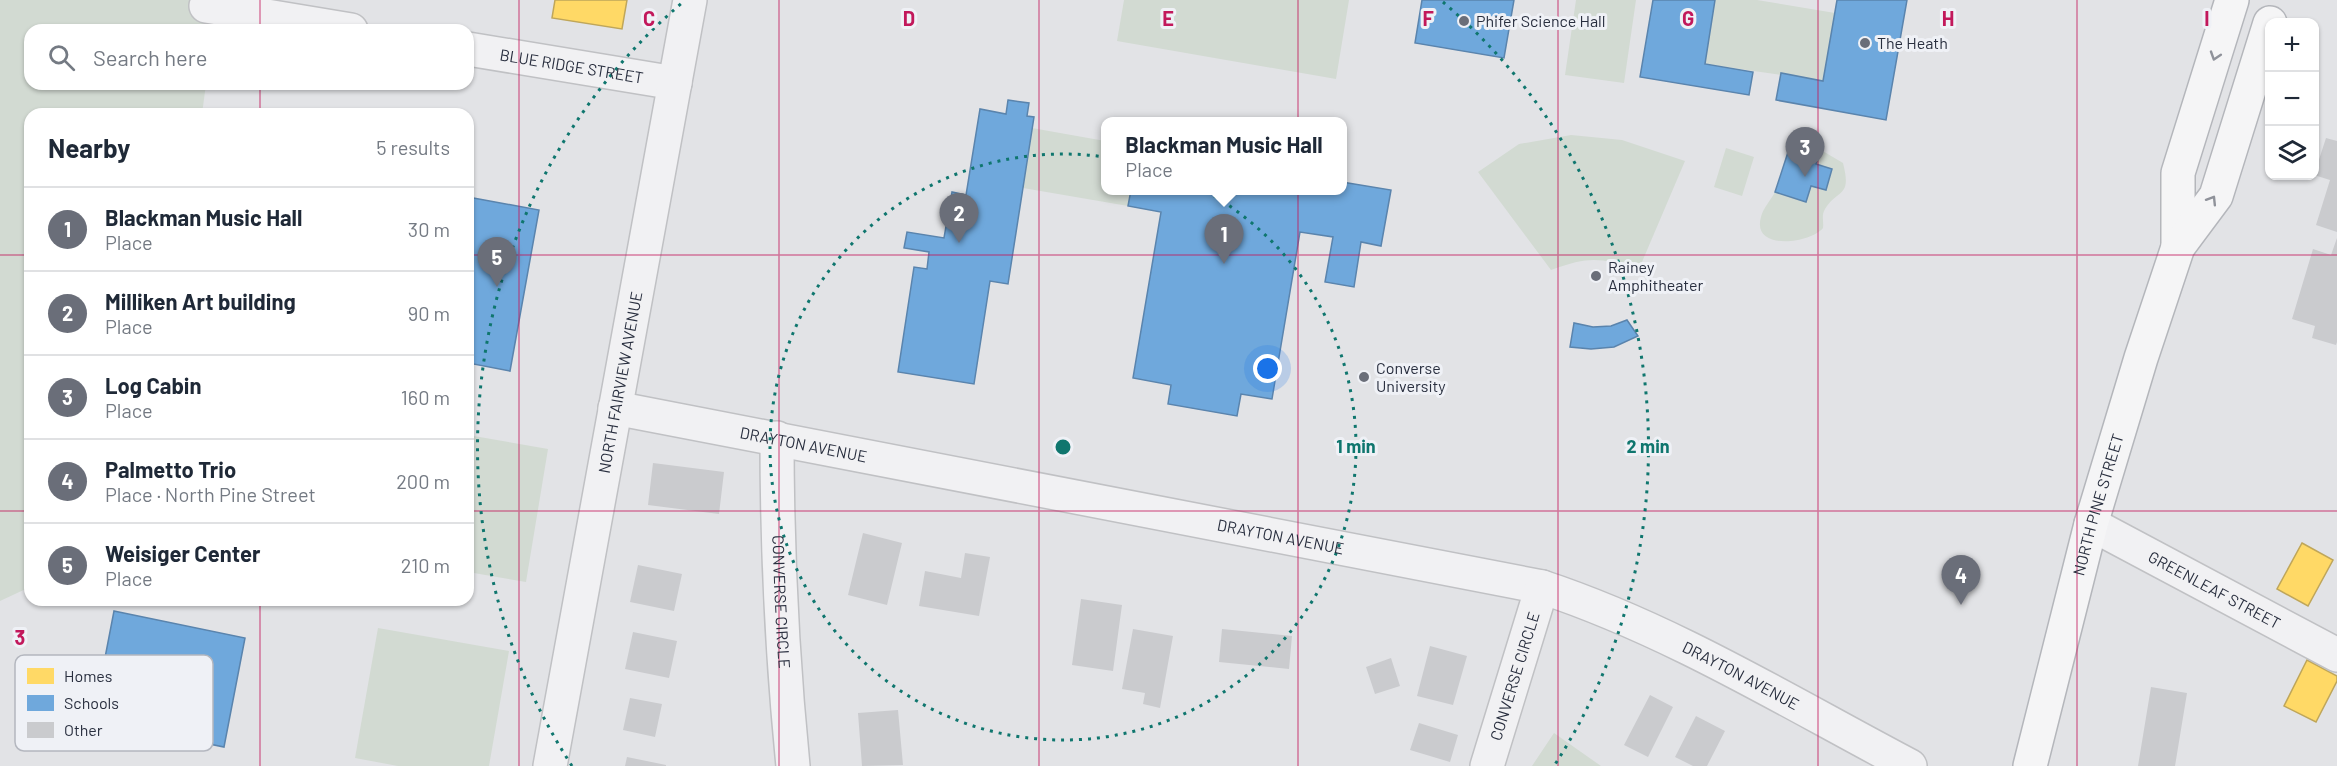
<!DOCTYPE html>
<meta charset="utf-8">
<style>
:root{--surface:#fff;--page:#f2f2f3;--text:#1f2937;--muted:#747a83;--line:#e0e1e3;--accent:#6a6e79}
body{margin:0;font-family:Barlow,sans-serif;background:var(--page);color:var(--text)}
.controls{position:absolute;right:18px;top:18px;display:grid;overflow:hidden;border-radius:12px;box-shadow:0 2px 4px #0004}
.controls button{width:54px;height:54px;display:grid;place-items:center;padding:0;border:0;border-bottom:2px solid var(--line);background:var(--surface);color:var(--text);font:30px sans-serif}
.you{position:absolute;left:1268px;top:369px;width:21px;height:21px;margin:-15px;border:4px solid #fff;border-radius:50%;background:#1a73e8;box-shadow:0 0 0 9px #1a73e833}
.badge{display:grid;place-items:center;width:39px;height:39px;border-radius:50%;background:var(--accent);color:#fff;font-size:20px;font-weight:700}
.pin{position:absolute;translate:-50% -50px;filter:drop-shadow(0 2px 3px #0008)}
.pin::after{content:'';position:absolute;top:32px;width:21px;height:18px;background:inherit;clip-path:polygon(0 0,100% 0,50% 100%)}
.popup{position:absolute;left:1101px;top:117px;width:246px;height:78px;box-sizing:border-box;display:grid;place-content:center;border-radius:12px;background:var(--surface);filter:drop-shadow(0 2px 4px #0005);font-size:20px;white-space:nowrap;color:var(--muted)}
.popup b{font-size:22px;color:var(--text)}
.popup::after{content:'';position:absolute;left:50%;top:100%;margin-left:-12px;border:12px solid transparent;border-top-color:var(--surface)}
.list{margin:0;padding:0;list-style:none}
h2{display:flex;justify-content:space-between;align-items:center;height:78px;margin:0;padding:0 24px;font-size:26px}
h2 small{font-size:20px;font-weight:400;color:var(--muted)}
.list li{display:grid;grid-template-columns:39px 1fr auto;gap:18px;align-items:center;box-sizing:border-box;height:84px;padding:0 24px;border-top:2px solid var(--line)}
.list b{display:block;font-size:22px;white-space:nowrap}
.list p{margin:0;font-size:20px;white-space:nowrap;color:var(--muted)}
.list em{font-size:20px;font-style:normal;color:var(--muted)}
.icon{flex:none;width:33px;height:33px;fill:none;stroke:currentColor;stroke-width:2;stroke-linecap:round;stroke-linejoin:round}
.map{position:relative;flex:none;width:2337px;height:766px;overflow:hidden}
.search{position:absolute;background:var(--surface);box-shadow:0 2px 4px #0004;left:24px;top:24px;width:450px;height:66px;display:flex;align-items:center;gap:15px;box-sizing:border-box;padding:0 21px;border-radius:18px;color:var(--muted);font-size:22px}
.panel{position:absolute;background:var(--surface);box-shadow:0 2px 4px #0004;left:24px;top:108px;width:450px;height:498px;border-radius:18px}
.map>svg:first-child{display:block}
.green{fill:#d2dad2}
.homes{fill:#ffd966;stroke:#bfa65a;stroke-width:1.5}
.schools{fill:#6fa8dc;stroke:#5a84ad;stroke-width:1.5}
.building{fill:#cacbce}
.lines{fill:none;stroke-linecap:round;stroke-linejoin:round}
.minor-casing{stroke:#c0c1c4;stroke-width:36}
.highway-casing{stroke:#b4b6bb;stroke-width:36}
.minor{stroke:#f1f1f3;stroke-width:33}
.highway{stroke:#f5f5f6;stroke-width:33}
.oneway{stroke:#8f929a}
.grid{fill:none;stroke:#c2185b;stroke-width:1.5;stroke-opacity:0.55}
.ring{fill:none;stroke:#0f766e;stroke-width:3;stroke-dasharray:3 6}
.poi-dot{fill:#6a6e79;stroke:#eff1f6;stroke-width:2}
.labels{text-anchor:middle;stroke-width:6;stroke-linejoin:round;paint-order:stroke}
.poi-label{font-size:16px;fill:#292f3f;stroke:#eff1f6;text-anchor:start}
.street-label{font-size:16px;fill:#292f3f;stroke:#eff1f6}
.key{fill:#eff1f6;stroke:#b4b7bf;stroke-width:1.5}
.key-label{font-size:16px;fill:#292f3f}
.grid-label{font-size:20px;text-anchor:middle;font-weight:bold;fill:#c2185b;stroke:#eff1f6;stroke-width:6;stroke-linejoin:round;paint-order:stroke}
.centre{fill:#0f766e;stroke:#eff1f6;stroke-width:3}
.ring-label{font-size:18px;text-anchor:middle;font-weight:bold;fill:#0f766e;stroke:#eff1f6;stroke-width:6;stroke-linejoin:round;paint-order:stroke}
</style>
<div class="map">
<svg width="2337" height="766" viewBox="0 0 2337 766">
<rect width="100%" height="100%" fill="#e2e3e6"/>
<!-- green -->
<path class="green" d="M0,0H220L215,30H30V84H206L202,114H30V587L0,601Z
M1124,0H1349L1336,79L1117,41Z
M1576,0H1636L1624,83L1565,75Z
M1715,0H1757L1835,13L1823,81L1705,64Z
M1032,128L1105,141L1106,190L1131,191L1128,206L1023,188Z
M1571,135L1622,140L1685,161L1639,269C1598,258 1591,256 1551,270L1478,172L1519,144Z
M1726,148L1754,157L1742,196L1714,187Z
M1821,150L1843,163C1852,198 1838,188 1825,209C1821,216 1824,221 1823,228C1810,244 1751,251 1761,217C1763,208 1771,200 1775,192L1806,202L1811,186L1826,190L1832,169L1816,164Z
M468,435L548,449L526,582L468,572Z
M378,628L509,651L489,766H398L355,758Z
M1554,733L1601,766H1532Z"/>
<!-- homes -->
<path class="homes" d="M555,0H627L622,29L552,18Z
M2302,543L2333,560L2308,606L2277,589Z
M2307,660L2337,676V681L2316,722L2284,706Z"/>
<!-- schools -->
<path class="schools" d="M1422,0H1514L1504,58L1415,43Z
M1653,0H1715L1705,64L1753,72L1749,95L1640,77Z
M1837,0H1907L1886,120L1776,100L1781,73L1823,81Z
M1008,100L1029,103L1027,116L1034,117L1008,284L990,281L974,384L898,372L914,267L927,269L929,252L904,248L907,232L944,238L952,192L966,195L980,109L1006,114Z
M1790,146L1819,155L1816,164L1832,169L1826,190L1811,186L1806,202L1775,192Z
M1342,182L1391,190L1381,246L1361,242L1354,287L1325,282L1333,237L1300,232L1272,399L1241,394L1237,416L1168,404L1171,385L1133,378L1161,212L1128,206L1131,190H1342Z
M468,197L539,210L510,371L468,363Z
M1627,320L1638,336L1614,347L1591,349L1570,347L1574,323L1593,327L1611,326Z
M114,611L245,638L224,747L93,720Z"/>
<!-- building -->
<path class="building" d="M2326,138L2337,141V232L2316,225L2330,180L2314,175Z
M2337,238V342L2336,345L2312,338L2315,326L2292,319L2313,249L2331,255Z
M653,463L724,472L719,514L648,505Z
M863,533L902,543L887,605L848,595Z
M965,553L990,557L979,616L919,606L925,571L961,578Z
M638,565L682,574L674,611L630,602Z
M1081,599L1122,605L1113,671L1072,665Z
M1133,629L1173,636L1160,708L1143,704L1145,693L1122,689Z
M1222,629L1292,636L1289,669L1219,662Z
M633,632L677,641L669,678L625,669Z
M1430,646L1467,656L1453,705L1417,696Z
M1391,658L1400,686L1375,694L1366,667Z
M2151,687L2187,693L2175,766H2138Z
M1650,695L1673,707L1648,757L1624,745Z
M630,698L662,704L655,737L623,730Z
M898,710L903,765L862,766L858,713Z
M1696,716L1725,731L1707,766H1693L1675,757Z
M1419,723L1458,735L1450,762L1410,750Z
M627,757L666,765V766H625Z"/>
<g class="lines">
<!-- minor casing -->
<g class="minor-casing">
<g id="minor">
<path d="M206,6L351,30"/>
<path id="s1" d="M468,49L675,83"/>
<path id="s2" d="M615,408L1542,587C1672,630 1790,703 1910,766"/>
<path id="s3" d="M777,438C777,548 782,656 793,766"/>
<path id="s4" d="M2091,524L2337,655"/>
<path id="s5" d="M550,766L690,0"/>
<path id="s6" d="M1487,766L1542,587"/>
</g>
</g>
<!-- highway casing -->
<g class="highway-casing">
<g id="highway">
<path d="M2178,247V173L2232,0"/>
<path id="s7" d="M2030,766L2091,524L2141,358L2178,247L2216,196L2270,23"/>
</g>
</g>
<!-- minor -->
<use href="#minor" class="minor"/>
<!-- highway -->
<use href="#highway" class="highway"/>
</g>
<!-- one-way arrows -->
<defs><path id="oneway-chevron" d="M-2-3.5L2.5 0L-2 3.5" fill="none" stroke-width="1.6" stroke-linecap="round" stroke-linejoin="round" transform="scale(1.5)"/></defs>
<g class="oneway">
<use href="#oneway-chevron" transform="translate(2215 56) rotate(108)"/>
<use href="#oneway-chevron" transform="translate(2212 200) rotate(-58)"/>
</g>
<!-- grid -->
<path class="grid" d="M260,0V30M519,0V766M779,0V766M1039,0V766M1298,0V766M1558,0V766M1818,0V766M2077,0V766M260,84V114M0,255H30M468,255H2337M0,511H30M468,511H2337M260,600V766"/>
<!-- distance rings -->
<g class="ring">
<circle cx="1063" cy="447" r="293"/>
<path d="M572 766A585 585 0 0 1 683 2M1443 2A585 585 0 0 1 1554 766"/>
</g>
<!-- markers -->
<g class="poi-dot">
<circle cx="1464" cy="21" r="6"/>
<circle cx="1865" cy="43" r="6"/>
<circle cx="1596" cy="276" r="6"/>
<circle cx="1364" cy="377" r="6"/>
</g>
<g class="labels">
<!-- poi labels -->
<g class="poi-label">
<text x="1476" y="27">Phifer Science Hall</text>
<text x="1877" y="49">The Heath</text>
<text x="1608" y="273">Rainey<tspan x="1608" dy="18">Amphitheater</tspan></text>
<text x="1376" y="374">Converse<tspan x="1376" dy="18">University</tspan></text>
</g>
<!-- street labels -->
<g class="street-label">
<text dy="6" stroke="none"><textPath href="#s1" startOffset="105">BLUE RIDGE STREET</textPath></text>
<text dy="6" stroke="none"><textPath href="#s5" startOffset="390">NORTH FAIRVIEW AVENUE</textPath></text>
<text dy="6" stroke="none"><textPath href="#s2" startOffset="192">DRAYTON AVENUE</textPath></text>
<text dy="6" stroke="none"><textPath href="#s7" startOffset="270">NORTH PINE STREET</textPath></text>
<text dy="6" stroke="none"><textPath href="#s2" startOffset="678">DRAYTON AVENUE</textPath></text>
<text dy="6" stroke="none"><textPath href="#s4" startOffset="140">GREENLEAF STREET</textPath></text>
<text dy="6" stroke="none"><textPath href="#s3" startOffset="164">CONVERSE CIRCLE</textPath></text>
<text dy="6" stroke="none"><textPath href="#s6" startOffset="94">CONVERSE CIRCLE</textPath></text>
<text dy="6" stroke="none"><textPath href="#s2" startOffset="1162">DRAYTON AVENUE</textPath></text>
</g>
</g>
<!-- legend -->
<rect x="15" y="655" width="198" height="96" rx="9" class="key"/>
<rect x="27" y="668" width="27" height="16" fill="#ffd966"/>
<rect x="27" y="695" width="27" height="16" fill="#6fa8dc"/>
<rect x="27" y="722" width="27" height="16" fill="#cacbce"/>
<g class="key-label">
<text x="64" y="682">Homes</text>
<text x="64" y="709">Schools</text>
<text x="64" y="736">Other</text>
</g>
<g class="grid-label">
<text x="649" y="26">C</text>
<text x="909" y="26">D</text>
<text x="1168" y="26">E</text>
<text x="1428" y="26">F</text>
<text x="1688" y="26">G</text>
<text x="1948" y="26">H</text>
<text x="2207" y="26">I</text>
<text x="20" y="645">3</text>
</g>
<circle cx="1063" cy="447" r="9" class="centre"/>
<g class="ring-label">
<text x="1356" y="453">1 min</text>
<text x="1648" y="453">2 min</text>
</g>
</svg>
<div class="controls">
<button>+</button>
<button>−</button>
<button><svg class="icon" aria-label="layers" viewBox="0 0 24 24"><path d="M12 4l9 5-9 5-9-5zM3 14l9 5 9-5"/></svg></button>
</div>
<div class="you"></div>
<div class="pin badge" style="left:1224px;top:264px">1</div>
<div class="popup"><b>Blackman Music Hall</b>Place</div>
<div class="pin badge" style="left:959px;top:243px">2</div>
<div class="pin badge" style="left:1805px;top:177px">3</div>
<div class="pin badge" style="left:1961px;top:605px">4</div>
<div class="pin badge" style="left:497px;top:287px">5</div>
<div class="search"><svg class="icon" aria-label="search" viewBox="0 0 24 24"><circle cx="10" cy="10" r="6"/><path d="M15 15l6 6"/></svg>Search here</div>
<section class="panel">
<h2>Nearby<small>5 results</small></h2>
<ul class="list">
<li><span class="badge">1</span><div><b>Blackman Music Hall</b><p>Place</p></div><em>30 m</em></li>
<li><span class="badge">2</span><div><b>Milliken Art building</b><p>Place</p></div><em>90 m</em></li>
<li><span class="badge">3</span><div><b>Log Cabin</b><p>Place</p></div><em>160 m</em></li>
<li><span class="badge">4</span><div><b>Palmetto Trio</b><p>Place · North Pine Street</p></div><em>200 m</em></li>
<li><span class="badge">5</span><div><b>Weisiger Center</b><p>Place</p></div><em>210 m</em></li>
</ul>
</section>
</div>
